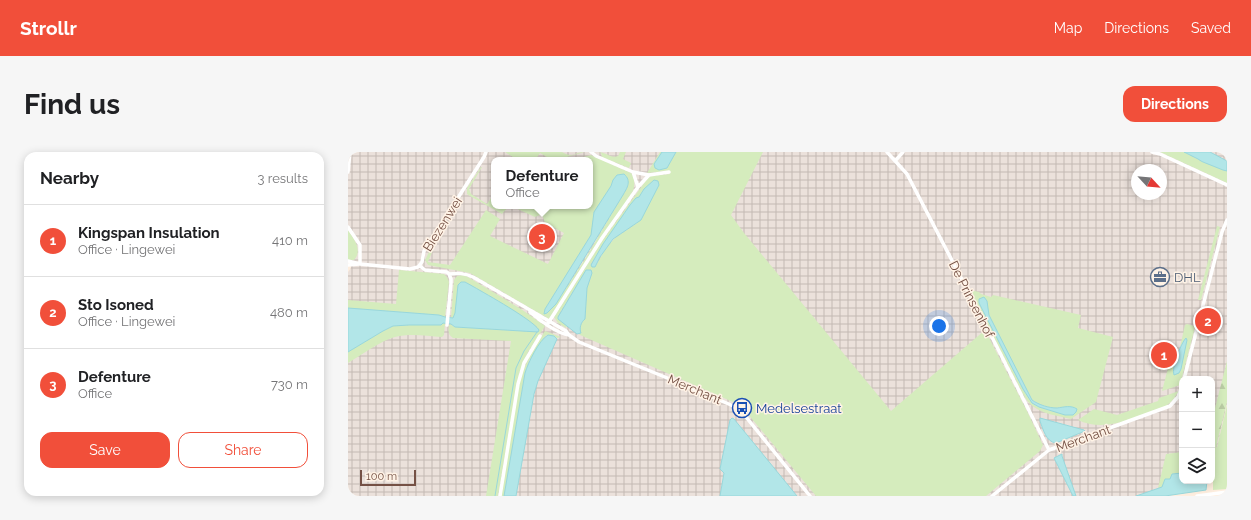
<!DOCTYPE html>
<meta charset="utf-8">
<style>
:root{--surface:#fff;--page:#f6f6f6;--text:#202124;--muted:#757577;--line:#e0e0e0;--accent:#f14f3a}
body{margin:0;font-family:Raleway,sans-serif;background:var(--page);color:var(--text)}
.controls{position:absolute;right:12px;bottom:12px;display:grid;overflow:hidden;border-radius:8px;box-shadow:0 2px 10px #0003}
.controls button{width:36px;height:36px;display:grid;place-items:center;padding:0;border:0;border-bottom:1px solid var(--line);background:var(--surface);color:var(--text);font:20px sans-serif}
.compass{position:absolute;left:783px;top:12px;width:36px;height:36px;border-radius:50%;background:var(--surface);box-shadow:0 2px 10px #0003;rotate:116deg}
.scale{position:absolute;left:12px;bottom:10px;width:56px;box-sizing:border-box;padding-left:4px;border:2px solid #755145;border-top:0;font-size:11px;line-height:14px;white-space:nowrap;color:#755145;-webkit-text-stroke:3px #fff3e6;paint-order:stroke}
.you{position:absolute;left:591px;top:174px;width:14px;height:14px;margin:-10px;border:3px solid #fff;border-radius:50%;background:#1a73e8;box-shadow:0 0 0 6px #1a73e833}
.badge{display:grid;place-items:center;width:26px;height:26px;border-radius:50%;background:var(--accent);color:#fff;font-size:13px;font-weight:700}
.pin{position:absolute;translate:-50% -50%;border:2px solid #fff;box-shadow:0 1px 4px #0006}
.popup{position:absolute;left:143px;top:5px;width:102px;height:52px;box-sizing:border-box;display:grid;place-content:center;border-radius:8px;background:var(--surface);filter:drop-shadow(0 1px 3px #0005);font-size:13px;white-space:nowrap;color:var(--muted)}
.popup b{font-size:15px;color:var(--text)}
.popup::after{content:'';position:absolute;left:50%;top:100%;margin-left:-8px;border:8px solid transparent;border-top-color:var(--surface)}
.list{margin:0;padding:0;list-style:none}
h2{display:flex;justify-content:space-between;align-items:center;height:52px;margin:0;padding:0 16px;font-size:17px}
h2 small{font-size:13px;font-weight:400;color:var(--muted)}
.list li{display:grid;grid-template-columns:26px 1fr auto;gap:12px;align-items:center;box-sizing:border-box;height:72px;padding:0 16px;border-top:1px solid var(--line)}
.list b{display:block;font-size:15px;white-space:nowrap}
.list p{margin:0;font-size:13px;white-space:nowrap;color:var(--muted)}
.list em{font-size:13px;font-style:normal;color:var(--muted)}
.actions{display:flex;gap:8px;padding:12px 16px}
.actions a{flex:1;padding:9px 0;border:1px solid var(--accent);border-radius:12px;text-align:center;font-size:14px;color:var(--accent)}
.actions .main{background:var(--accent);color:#fff}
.icon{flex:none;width:22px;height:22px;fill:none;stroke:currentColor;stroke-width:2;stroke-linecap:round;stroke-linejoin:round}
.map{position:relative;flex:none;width:879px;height:344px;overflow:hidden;border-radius:12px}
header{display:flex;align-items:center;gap:24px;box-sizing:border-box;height:56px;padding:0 20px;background:var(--accent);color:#fff}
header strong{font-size:19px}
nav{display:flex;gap:22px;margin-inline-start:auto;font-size:14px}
.intro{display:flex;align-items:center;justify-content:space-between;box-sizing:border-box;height:96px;padding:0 24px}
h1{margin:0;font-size:28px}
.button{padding:10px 18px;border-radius:12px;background:var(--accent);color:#fff;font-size:14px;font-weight:700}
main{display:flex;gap:24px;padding:0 24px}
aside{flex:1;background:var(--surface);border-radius:12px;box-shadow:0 2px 10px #0003}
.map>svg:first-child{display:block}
.industrial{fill:url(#industrial-grid);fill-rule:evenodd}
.grass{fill:#d5ecbd;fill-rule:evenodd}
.forest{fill:url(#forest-firs)}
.water{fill:#b2e6e8;stroke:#98d7db}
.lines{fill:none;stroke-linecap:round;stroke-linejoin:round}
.stream{stroke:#98d7db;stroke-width:1}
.minor{stroke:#fff;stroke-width:3.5}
.labels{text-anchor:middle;stroke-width:3;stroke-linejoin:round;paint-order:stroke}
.street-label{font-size:13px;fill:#755145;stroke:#fff3e6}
.service-label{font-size:13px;fill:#4e5e75;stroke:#fff3e6;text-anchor:start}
.transit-label{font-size:13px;fill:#164399;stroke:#fff3e6;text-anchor:start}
</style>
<header>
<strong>Strollr</strong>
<nav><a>Map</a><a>Directions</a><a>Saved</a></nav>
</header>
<div class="intro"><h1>Find us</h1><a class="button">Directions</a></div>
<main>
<aside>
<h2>Nearby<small>3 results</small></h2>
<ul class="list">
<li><span class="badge">1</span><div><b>Kingspan Insulation</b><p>Office · Lingewei</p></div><em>410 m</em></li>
<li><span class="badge">2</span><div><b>Sto Isoned</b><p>Office · Lingewei</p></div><em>480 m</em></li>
<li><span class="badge">3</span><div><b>Defenture</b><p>Office</p></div><em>730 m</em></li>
</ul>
<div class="actions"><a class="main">Save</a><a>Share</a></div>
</aside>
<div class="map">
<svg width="879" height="344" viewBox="0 0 879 344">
<defs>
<pattern id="industrial-grid" width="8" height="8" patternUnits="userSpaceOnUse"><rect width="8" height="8" fill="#ebe1db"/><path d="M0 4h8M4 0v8" fill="none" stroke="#c3b9b3"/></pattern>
<pattern id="forest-firs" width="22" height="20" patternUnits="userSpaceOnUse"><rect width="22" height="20" fill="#d5ecbd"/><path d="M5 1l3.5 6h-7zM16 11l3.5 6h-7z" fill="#bacca4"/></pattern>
</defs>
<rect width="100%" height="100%" fill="#feeedf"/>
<!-- industrial -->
<path class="industrial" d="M0,0H879V252L866,308L864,329L802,344H438L402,299L376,344H0V120L3,116L2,107L0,100ZM146,8H242V54H146ZM789,18H813V42H789ZM834,227H864V329H834Z"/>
<!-- grass -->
<path class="grass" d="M157,0H214C226,7 226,0 236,0C230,3 219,3 215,8H204L192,1L187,8H167L168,7Z
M250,0C258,0 263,7 270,4L272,0H278L275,7L283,11L281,16L254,5L253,1Z
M312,0H314L306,12L308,17L319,16L328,0H415L383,63L396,81L543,259L637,178L679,259L695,293L692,299L638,344H468L394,255L385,250L232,183L231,182L232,181C231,176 233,170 237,167L239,136L244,121L243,118H238L210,164V167L219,174L218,176L210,171L206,165L254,89L299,27L303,24L322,22L321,19L299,21ZM306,28L289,71L267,86L258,96L247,115H245L243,112L253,96L285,50L291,45Z
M812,0H836L853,9L855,10L875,18L879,19V31Z
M243,3L283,21C287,26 287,32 285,39L201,167L122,121L80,113L77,108L87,88H89L80,110L102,113L138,58L152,67L142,84L200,112L216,81L197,71L195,65L192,63L187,65L163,54H242V8H224ZM273,22L280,31V34L239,104L208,152L197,157L243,83L246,60L263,34L265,28L269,23Z
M133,15H134L121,37L123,42L139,52L146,42V54H161L154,62L122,44L119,42V36Z
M869,74L872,75L853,148H850Z
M0,78C6,87 15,98 6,108H0Z
M51,118L96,122L99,125L101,130L97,165L91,163L0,156V148L48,152Z
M115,123L120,125L173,157L197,174L180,200L171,222L150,344H138L163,189L105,186C100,183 100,179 101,173H102V172L107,175L189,180V175L126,135L117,130L106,165L103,166L106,128L109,124Z
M623,138L631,140L633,142L643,145L645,143L733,163L730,176L765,185L748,250L723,267C706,263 685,261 676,244L622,139ZM631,151L640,160V163L684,248L691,252L700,255L707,256L715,255L729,259L728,260L717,263L691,255L684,251L675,237Z
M97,171L96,183L94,185C79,184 62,181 47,185C34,188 12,204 0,211V200L35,179L45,174Z
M839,172L846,174L847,175L832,233L814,239L823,205L829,206L827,213L828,223L833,217L839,187H837L832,195L837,173Z
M197,179L213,185L209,186L206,184L198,183L197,185L181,209L177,221L156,344H153L171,231C177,210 186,196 197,179Z
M831,239L824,249L818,254C792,263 758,282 730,268L746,257L769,263L810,249L811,246Z
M879,253V337L865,338V317L868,300L864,320V296L869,295Z
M834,300V321L824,322L822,327H817L814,335L810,336L818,302Z"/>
<!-- forest -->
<path class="forest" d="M879,209V250L868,295L864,296V268Z"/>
<!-- water -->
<path class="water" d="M314,0H328L319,16L311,18L307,16L306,12Z
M836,0H862L879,9V19L875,18L855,10L853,9L850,7Z
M276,22C284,29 279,36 275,43L208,152L199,161L196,162L197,157L243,83L246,60L263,34L265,28L269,23Z
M306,28L310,29L311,33L293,68L265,87L252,105L247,115H244L243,113L255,92L282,53L288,46L291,45L296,37Z
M238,118H243L244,121L239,136L237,167C233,170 231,176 233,181L229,182L210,167V165Z
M113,130H117L126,135C138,142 185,168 191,178L190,180L107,175L103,172L95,171L93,173H61L45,174L35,179L0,200V156L91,163L97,165L105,166L107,161L110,133Z
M636,145L639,149L641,163L684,248C691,253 701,256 709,256C716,255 723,253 729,257L728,260L725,263H717L691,255L684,251L675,237L631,151V147Z
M200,183L206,184L209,187L190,229L186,242L168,344H156L177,221C180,211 191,188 200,183Z
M838,186L839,188L833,217L831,221L826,223C823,216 833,191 838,186Z
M384,266L386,267L449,344H372L376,321L372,317L382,268Z
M692,266L736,278L737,279L708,291C698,290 695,277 692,269Z
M714,302V304L728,344H725L706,306Z
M834,321V329H859L858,338L817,344H788L814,335L817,327H822L824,322Z"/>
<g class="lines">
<!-- stream -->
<path class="stream" d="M147,344L168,216L176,199L189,180"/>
<!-- minor -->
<path class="minor" d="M243,0L248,4L285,20L290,35
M539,0L559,22L648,193L701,298
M804,0L812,2L879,33
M547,9L555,0
M0,20L2,0
M285,20L301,23L321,20
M0,75L12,93V112
M0,109L12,112L62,117L70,115L74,110L76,99L136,5L138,0
M0,113L11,112
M72,114L77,118L99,120L101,122C110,121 116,121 125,125L218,179L221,183L231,190L334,232L383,253L391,257L398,265L462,344
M182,160C191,168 210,182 221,183
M99,173L103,131V127L101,122
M199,173L254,86L290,35L301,23
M836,227L874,80L879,68
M152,344L170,232L176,211L192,184
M644,344L701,298L822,254L830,245L834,234
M849,344L879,340"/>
</g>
<!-- icons -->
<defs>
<g id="office-ring" transform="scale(1)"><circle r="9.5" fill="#fff3e6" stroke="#5c6f8a" stroke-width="1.5"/><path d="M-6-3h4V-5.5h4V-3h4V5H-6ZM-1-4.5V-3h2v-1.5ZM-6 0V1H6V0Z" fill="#5c6f8a"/></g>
<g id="bus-ring" transform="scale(1)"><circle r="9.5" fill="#fff3e6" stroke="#1a4fb4" stroke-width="1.5"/><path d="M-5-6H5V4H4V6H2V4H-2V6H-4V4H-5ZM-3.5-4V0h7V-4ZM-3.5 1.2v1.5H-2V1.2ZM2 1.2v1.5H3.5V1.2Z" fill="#1a4fb4"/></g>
</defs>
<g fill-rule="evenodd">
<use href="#office-ring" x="812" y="125"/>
<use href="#bus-ring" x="394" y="256"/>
</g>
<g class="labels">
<!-- street labels -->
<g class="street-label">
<text transform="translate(94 72) rotate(-58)" y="5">Biezenwei</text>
<text transform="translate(624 147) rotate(63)" y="5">De Prinsenhof</text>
<text transform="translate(347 237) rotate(23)" y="5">Merchant</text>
<text transform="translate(735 286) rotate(-20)" y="5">Merchant</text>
</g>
<!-- service labels -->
<g class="service-label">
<text x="826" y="130">DHL</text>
</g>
<!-- transit labels -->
<g class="transit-label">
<text x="408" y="261">Medelsestraat</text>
</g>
</g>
</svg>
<div class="controls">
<button>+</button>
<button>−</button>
<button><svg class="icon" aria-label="layers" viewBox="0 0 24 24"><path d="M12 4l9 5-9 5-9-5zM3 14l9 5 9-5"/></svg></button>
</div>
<svg class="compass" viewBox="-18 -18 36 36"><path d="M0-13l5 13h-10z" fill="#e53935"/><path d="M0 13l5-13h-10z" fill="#757577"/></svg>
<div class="scale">100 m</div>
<div class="you"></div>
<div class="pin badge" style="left:816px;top:203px">1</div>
<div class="pin badge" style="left:860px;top:169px">2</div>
<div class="pin badge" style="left:194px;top:85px">3</div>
<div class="popup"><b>Defenture</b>Office</div>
</div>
</main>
